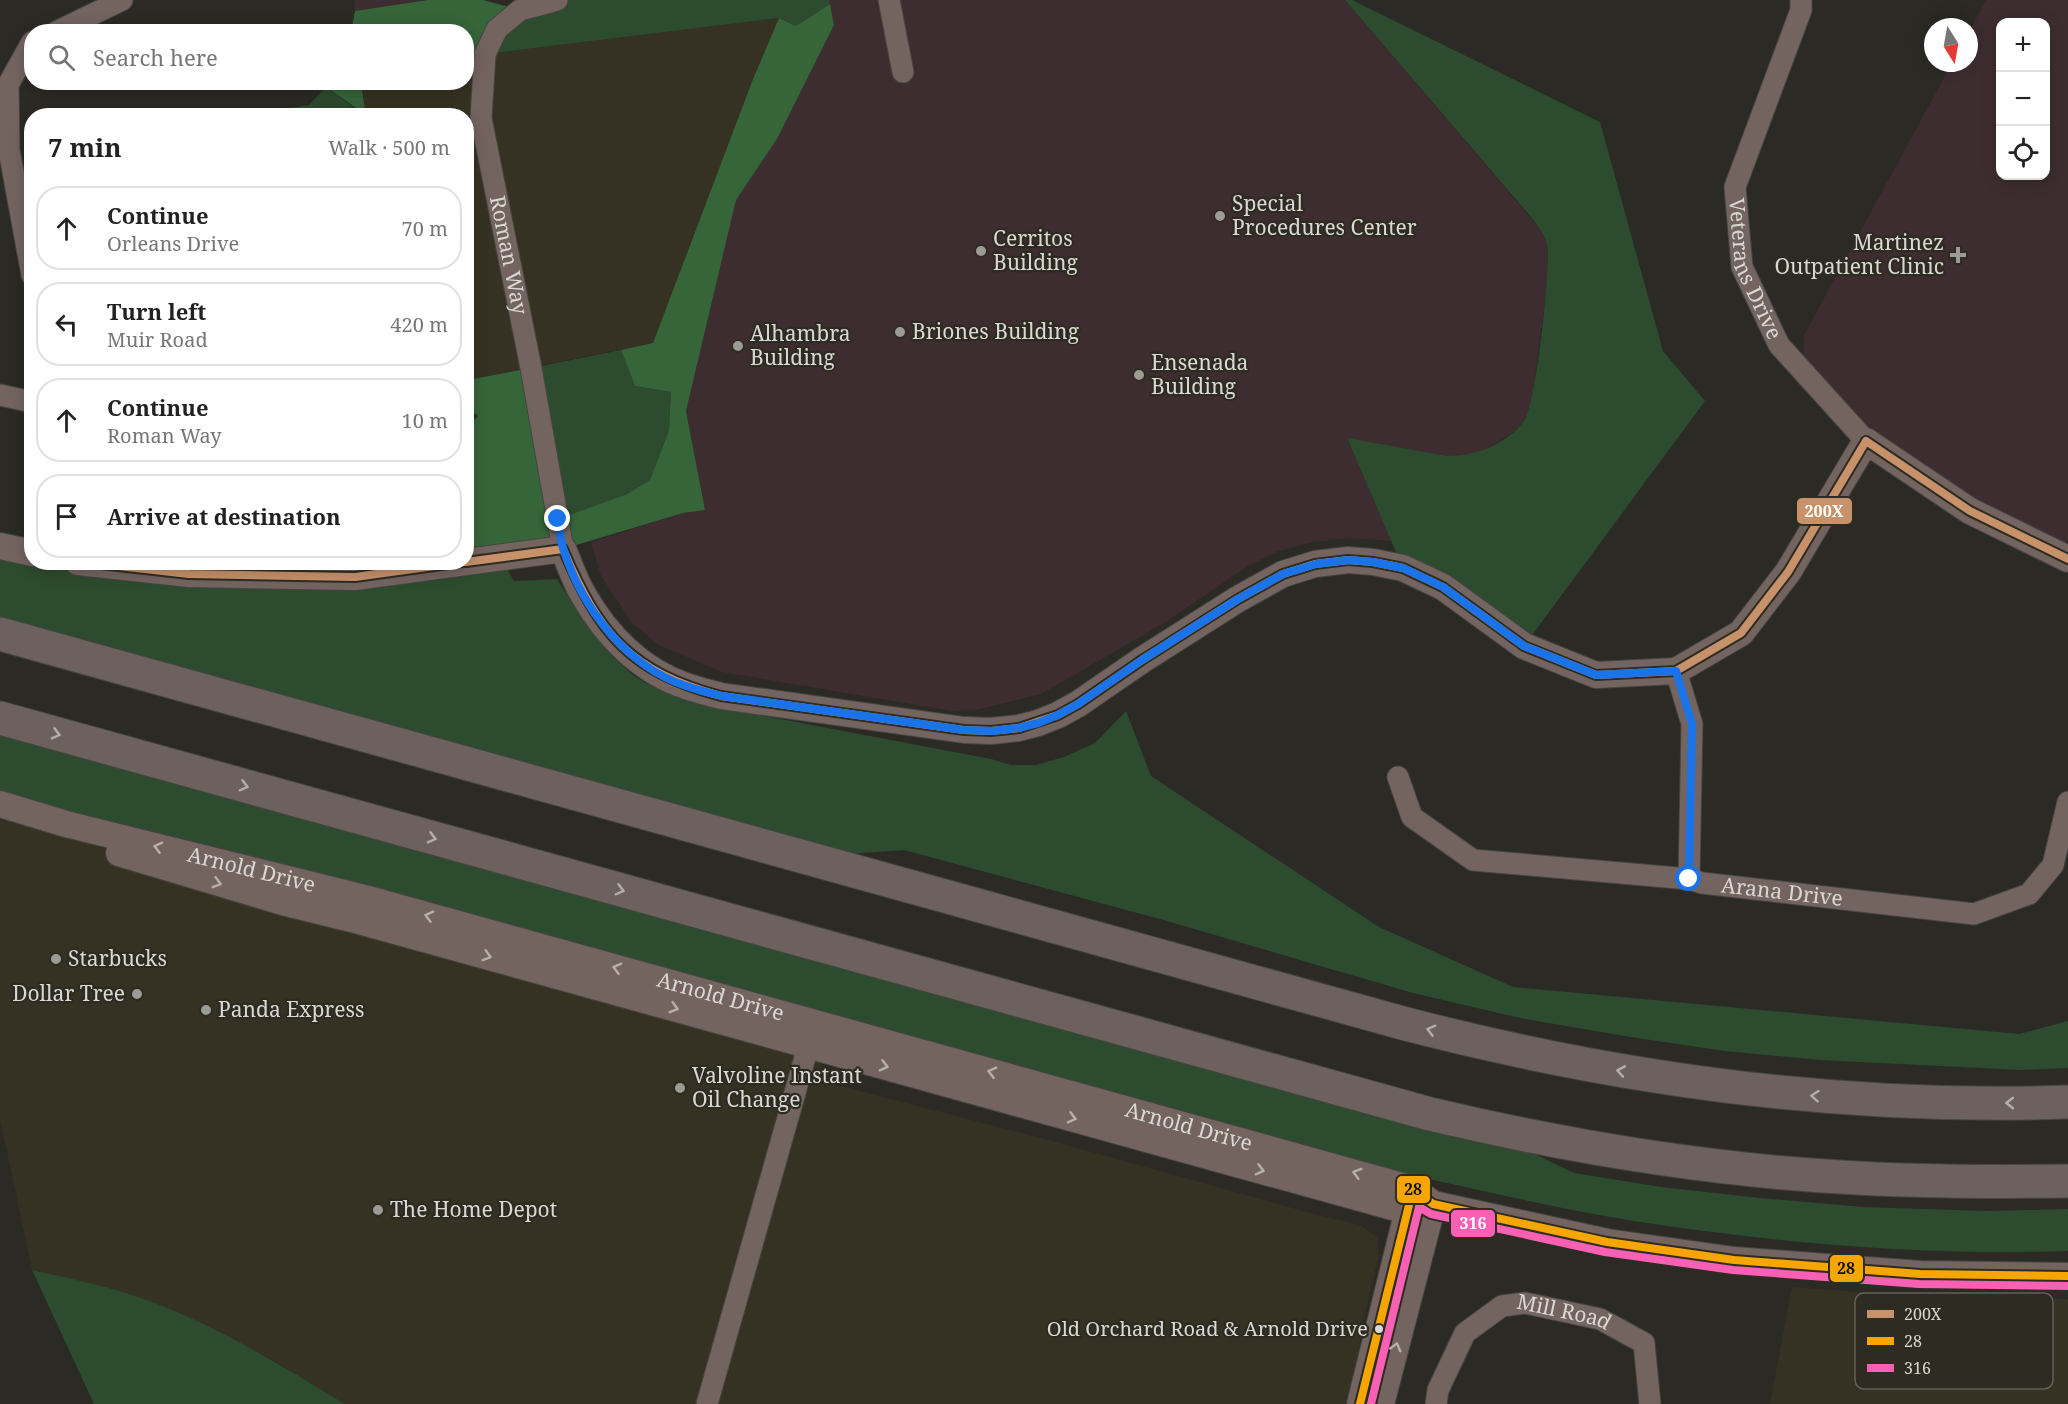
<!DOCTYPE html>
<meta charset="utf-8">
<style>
:root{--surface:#fff;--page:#f6f6f6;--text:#222;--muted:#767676;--line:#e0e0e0}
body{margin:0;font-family:"Noto Serif",serif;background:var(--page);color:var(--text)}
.controls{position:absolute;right:18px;top:18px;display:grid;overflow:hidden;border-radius:12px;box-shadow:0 3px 15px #0003}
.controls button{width:54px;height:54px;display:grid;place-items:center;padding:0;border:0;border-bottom:2px solid var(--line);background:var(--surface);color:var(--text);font:30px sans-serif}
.compass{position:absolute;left:1924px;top:18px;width:54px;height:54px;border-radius:50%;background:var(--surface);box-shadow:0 3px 15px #0003;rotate:169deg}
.stop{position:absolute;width:18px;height:18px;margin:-14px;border:4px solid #1a73e8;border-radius:50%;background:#fff}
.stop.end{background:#1a73e8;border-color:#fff;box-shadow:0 2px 6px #0008}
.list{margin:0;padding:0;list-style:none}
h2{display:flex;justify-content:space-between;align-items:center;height:78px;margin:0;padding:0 24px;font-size:26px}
h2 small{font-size:20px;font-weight:400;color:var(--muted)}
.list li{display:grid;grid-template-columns:39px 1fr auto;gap:18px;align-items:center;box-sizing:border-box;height:84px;margin:0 12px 12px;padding:0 12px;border:2px solid var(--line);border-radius:24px}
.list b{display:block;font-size:22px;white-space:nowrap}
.list p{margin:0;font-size:20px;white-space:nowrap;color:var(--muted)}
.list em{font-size:20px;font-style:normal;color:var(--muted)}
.icon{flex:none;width:33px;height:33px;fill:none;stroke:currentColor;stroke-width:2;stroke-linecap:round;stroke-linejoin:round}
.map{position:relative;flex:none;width:2068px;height:1404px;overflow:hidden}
.search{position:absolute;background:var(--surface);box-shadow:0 3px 15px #0003;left:24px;top:24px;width:450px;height:66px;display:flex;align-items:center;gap:15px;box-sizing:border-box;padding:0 21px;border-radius:24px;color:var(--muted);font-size:22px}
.panel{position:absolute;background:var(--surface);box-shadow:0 3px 15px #0003;left:24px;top:108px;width:450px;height:462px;border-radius:24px}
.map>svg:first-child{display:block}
.built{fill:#353223}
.medical{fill:#3d2d30;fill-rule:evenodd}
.green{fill:#2d4b2f}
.forest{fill:#36653a}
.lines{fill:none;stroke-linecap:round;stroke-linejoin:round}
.minor-casing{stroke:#464542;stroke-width:23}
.tertiary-casing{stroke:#464542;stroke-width:28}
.motorway-casing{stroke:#464542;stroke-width:35}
.minor{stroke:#736460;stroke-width:21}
.tertiary{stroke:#736460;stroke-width:26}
.motorway{stroke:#6c615d;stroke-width:33}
.bus-1-casing{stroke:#2e2c22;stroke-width:12}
.bus-2-casing{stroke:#2e2c22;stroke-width:12}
.bus-3-casing{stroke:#2e2c22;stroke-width:12}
.bus-1{stroke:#c7916a;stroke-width:8}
.bus-2{stroke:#f7a600;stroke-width:8}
.bus-3{stroke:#f860b3;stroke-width:8}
.oneway{stroke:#b4aea9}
.oneway2{stroke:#b6afaa}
.route{stroke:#1a73e8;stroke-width:8}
.poi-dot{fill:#9d9b95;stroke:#2e2c22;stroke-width:2}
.bus-dot{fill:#dad8d2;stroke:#2e2c22;stroke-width:2}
.labels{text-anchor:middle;stroke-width:4.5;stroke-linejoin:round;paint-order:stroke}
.bus-label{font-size:20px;fill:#dad8d2;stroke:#2e2c22;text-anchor:end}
.poi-label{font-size:21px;fill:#dad8d2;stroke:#2e2c22;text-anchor:start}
.street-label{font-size:21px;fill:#dad8d2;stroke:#2e2c22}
.key{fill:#2e2c22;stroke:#626057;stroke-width:1.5}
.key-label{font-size:16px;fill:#dad8d2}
.line-badge{stroke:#2e2c22;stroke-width:2}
.badge-label{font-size:16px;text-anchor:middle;font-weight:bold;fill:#fff}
.pale-badge-label{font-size:16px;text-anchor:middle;font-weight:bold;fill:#111}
</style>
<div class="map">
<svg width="2068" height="1404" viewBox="0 0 2068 1404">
<rect width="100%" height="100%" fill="#2b2a25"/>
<!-- built -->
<path class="built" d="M779,18L753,79L653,343L467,380L466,116L366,115L360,85L372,82H466L467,60L485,54Z
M0,820L65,835L147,862L808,1045L833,1084L1056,1142L1314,1214L1360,1225L1377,1237L1379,1255L1361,1330L1354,1404H345L273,1360L218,1331L154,1303L93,1285L32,1270L0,1119Z
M1792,1287L1916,1296L2068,1299V1404H1770Z"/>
<!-- medical -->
<path class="medical" d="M354,0H428L355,11Z
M829,0H1345L1541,230L1547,244V286L1532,400L1525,420L1513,432L1495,444L1477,453L1461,456H1447L1347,439L1392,541L1348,538L1313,542L1276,552L1248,566L1164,623L1041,694L976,710L952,711L722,672L659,645L632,623L601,576L591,542L683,513L705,510L686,411L736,200L777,139L834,25Z
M1986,0H2068V559L1866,441L1803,371L1804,335L1952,63H1969V32ZM2000,22H2046V176H2000Z"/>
<!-- green -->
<path class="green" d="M557,0H829L830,4L796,26L779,18L485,54L497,29Z
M1345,0H1352L1600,122L1663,351L1705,401L1524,646L1403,568L1347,438L1447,456C1476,456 1505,445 1524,421C1536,405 1551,267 1547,245C1545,234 1537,225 1531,217Z
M326,87L364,115L238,116L309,105Z
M621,350L635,386L671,392L669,430L650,480L627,494L558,519L531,368Z
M0,546L32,562L78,563L189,574L501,559L514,581L557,579C578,612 600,648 632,674C648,687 672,694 691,702L991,759L1011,765H1036L1064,757L1095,743L1126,711L1151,776L1379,927L1513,987L2019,1034L2068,1021V1068L2022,1070L1820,1060L1724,1051L1624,1036L1520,1018L1413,993L1167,921L904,850L806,857L0,634Z
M0,718L1475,1125L1574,1173L1661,1187L1760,1198L1864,1207L1987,1211L2068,1209V1251C1923,1256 1777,1243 1634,1221C1560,1209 1488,1192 1416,1176L0,804Z
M32,1270C73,1279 116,1288 155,1303C222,1329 283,1366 345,1404H94Z"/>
<!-- forest -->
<path class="forest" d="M428,0H483L520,10L485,54L467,60L466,32H351L355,11Z
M830,4L834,25L777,139L736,200L686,411L705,510L683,513L563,549L466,562L467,427L478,416L467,407V380L531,368L558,519L627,494L650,480L669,430L671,392L635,386L621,350L653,343L753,79L779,18L796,26Z
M331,82L372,83L361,85L366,115L326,87Z"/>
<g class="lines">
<!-- minor casing -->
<g class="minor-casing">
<g id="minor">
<path id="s1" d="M557,0L520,10L497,29L485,54L481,118L531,368L563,549"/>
<path d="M889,0L903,72"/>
<path id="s2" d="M1801,0V10L1735,187L1742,267L1779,345L1866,441"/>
<path d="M56,32L122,0"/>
<path d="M32,42L8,85L9,150L32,275"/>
<path d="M0,395L32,402"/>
<path d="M1676,671L1692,724L1689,879"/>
<path id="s3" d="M1398,777L1412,817L1473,860L1689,879L1702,883L1974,914L2029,894L2053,865L2068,802"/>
<path d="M707,1404L813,1029"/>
<path id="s4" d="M1436,1404L1438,1390L1465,1333L1502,1306L1525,1303L1600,1319L1644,1343L1650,1404"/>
</g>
</g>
<!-- tertiary casing -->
<g class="tertiary-casing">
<g id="tertiary">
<path d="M0,546L32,553"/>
<path d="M78,562L189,574L355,577L563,549C570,565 575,582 584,596C607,636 641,671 686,686C697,690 710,693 721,696L964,730L991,731L1019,728L1038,723L1058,715L1078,704L1142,660L1238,599L1283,574L1315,564L1348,560L1373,562L1403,568L1443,587L1524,646L1596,675L1676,671L1741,633L1788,572L1866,441L1970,511L2068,559"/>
<path id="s5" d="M0,804L66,824L365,898L1413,1189L1433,1204L1607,1242L1734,1260L1920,1274L2068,1276"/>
<path d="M119,853L286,903L359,921L1407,1211L1433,1204"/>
<path d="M1360,1404L1412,1194"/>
<path d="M1381,1404L1433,1204"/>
</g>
</g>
<!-- motorway casing -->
<g class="motorway-casing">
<path id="motorway" d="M0,634L1406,1024C1622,1080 1844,1110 2068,1102
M0,718L1430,1114C1565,1146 1702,1169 1840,1177C1916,1182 1992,1182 2068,1181"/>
</g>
<!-- minor -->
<use href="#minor" class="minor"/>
<!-- tertiary -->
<use href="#tertiary" class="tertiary"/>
<!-- motorway -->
<use href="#motorway" class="motorway"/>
<!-- bus-1 casing -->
<g class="bus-1-casing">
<path id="bus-1" d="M83,562L189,574L355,577L463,562
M466,562L563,549C599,634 630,672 721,696L964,730L991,731L1019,728L1058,715L1078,704L1142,660L1238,599L1283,574L1315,564L1348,560L1373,562L1403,568L1443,587L1524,646L1596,675L1676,671L1741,633L1788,572L1866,441L1970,511L2068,559"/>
</g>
<!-- bus-2 casing -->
<g class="bus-2-casing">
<path id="bus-2" d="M1360,1404L1413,1189L1433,1204L1607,1242L1734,1260L1920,1274L2068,1276"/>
</g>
<!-- bus-3 casing -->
<g class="bus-3-casing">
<path id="bus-3" d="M1371,1404L1419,1207L1431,1214L1605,1252L1733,1270L1919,1284L2068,1286"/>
</g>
<!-- bus-1 -->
<use href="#bus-1" class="bus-1"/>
<!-- bus-2 -->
<use href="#bus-2" class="bus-2"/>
<!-- bus-3 -->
<use href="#bus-3" class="bus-3"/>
</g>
<!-- one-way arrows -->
<defs><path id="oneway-chevron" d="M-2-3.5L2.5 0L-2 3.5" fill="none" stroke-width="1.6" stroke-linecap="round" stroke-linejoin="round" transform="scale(1.5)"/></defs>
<g class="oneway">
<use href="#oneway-chevron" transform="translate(56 734) rotate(15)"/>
<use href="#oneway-chevron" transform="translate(244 786) rotate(15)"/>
<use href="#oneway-chevron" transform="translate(432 838) rotate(15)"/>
<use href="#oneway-chevron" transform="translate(620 890) rotate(15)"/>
<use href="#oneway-chevron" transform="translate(1431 1030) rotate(-165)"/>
<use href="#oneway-chevron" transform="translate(1621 1071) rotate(-170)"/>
<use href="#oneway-chevron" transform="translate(1815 1096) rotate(-175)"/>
<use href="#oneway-chevron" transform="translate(2010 1103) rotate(180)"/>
</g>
<g class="oneway2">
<use href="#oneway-chevron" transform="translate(158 847) rotate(-166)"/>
<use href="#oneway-chevron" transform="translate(217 883) rotate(16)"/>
<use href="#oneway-chevron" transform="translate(429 916) rotate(-165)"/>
<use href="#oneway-chevron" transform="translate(487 956) rotate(16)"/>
<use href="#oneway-chevron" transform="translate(617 968) rotate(-165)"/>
<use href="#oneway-chevron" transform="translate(674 1008) rotate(16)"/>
<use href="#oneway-chevron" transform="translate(884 1066) rotate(15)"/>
<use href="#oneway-chevron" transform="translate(992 1072) rotate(-165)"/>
<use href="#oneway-chevron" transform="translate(1072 1118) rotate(15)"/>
<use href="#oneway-chevron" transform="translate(1260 1170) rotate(15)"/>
<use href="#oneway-chevron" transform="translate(1357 1173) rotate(-164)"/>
<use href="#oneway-chevron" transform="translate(1396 1347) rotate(-75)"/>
</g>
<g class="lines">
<!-- route -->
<path class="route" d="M558,519C560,529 560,541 564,551C583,609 626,666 686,686C697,690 710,693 722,696L964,730L992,731L1018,728L1038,723L1058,715L1078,704L1142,660L1238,599L1283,574L1316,564L1348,560L1373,562L1403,568L1443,587L1524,646L1596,675L1676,671L1692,724L1689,879"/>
</g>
<!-- markers -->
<g class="poi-dot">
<circle cx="1220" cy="216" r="6"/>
<circle cx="981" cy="251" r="6"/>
<path d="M1955 246h6v6h6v6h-6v6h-6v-6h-6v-6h6z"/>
<circle cx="900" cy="332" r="6"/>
<circle cx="738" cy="346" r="6"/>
<circle cx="1139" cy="375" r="6"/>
<circle cx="56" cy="959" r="6"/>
<circle cx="137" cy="994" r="6"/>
<circle cx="206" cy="1010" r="6"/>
<circle cx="680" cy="1088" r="6"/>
<circle cx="378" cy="1210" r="6"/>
</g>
<circle class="bus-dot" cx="1379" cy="1329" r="5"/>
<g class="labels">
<!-- bus labels -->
<g class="bus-label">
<text x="1368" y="1336">Old Orchard Road &amp; Arnold Drive</text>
</g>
<!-- poi labels -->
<g class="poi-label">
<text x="1232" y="211">Special<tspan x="1232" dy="24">Procedures Center</tspan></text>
<text x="993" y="246">Cerritos<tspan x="993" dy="24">Building</tspan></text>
<text x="1944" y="250" text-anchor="end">Martinez<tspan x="1944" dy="24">Outpatient Clinic</tspan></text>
<text x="912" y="339">Briones Building</text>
<text x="750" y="341">Alhambra<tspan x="750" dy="24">Building</tspan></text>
<text x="1151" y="370">Ensenada<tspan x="1151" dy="24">Building</tspan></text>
<text x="68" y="966">Starbucks</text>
<text x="125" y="1001" text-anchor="end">Dollar Tree</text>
<text x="218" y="1017">Panda Express</text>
<text x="692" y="1083">Valvoline Instant<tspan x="692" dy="24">Oil Change</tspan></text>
<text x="390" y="1217">The Home Depot</text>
</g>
<!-- street labels -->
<g class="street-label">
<text dy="7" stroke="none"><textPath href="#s1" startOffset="300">Roman Way</textPath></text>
<text dy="7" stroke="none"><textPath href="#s2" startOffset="284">Veterans Drive</textPath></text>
<text dy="7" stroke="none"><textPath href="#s5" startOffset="260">Arnold Drive</textPath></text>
<text dy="7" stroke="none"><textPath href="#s3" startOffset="428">Arana Drive</textPath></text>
<text dy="7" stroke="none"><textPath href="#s5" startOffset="746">Arnold Drive</textPath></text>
<text dy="7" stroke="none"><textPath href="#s5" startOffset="1232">Arnold Drive</textPath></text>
<text dy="7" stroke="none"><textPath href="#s4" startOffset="186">Mill Road</textPath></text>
</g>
</g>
<!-- legend -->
<rect x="1855" y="1293" width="198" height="96" rx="9" class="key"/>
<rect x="1867" y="1310" width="27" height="8" fill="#c7916a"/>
<rect x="1867" y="1337" width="27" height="8" fill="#f7a600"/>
<rect x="1867" y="1364" width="27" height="8" fill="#f860b3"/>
<g class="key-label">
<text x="1904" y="1320">200X</text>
<text x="1904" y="1347">28</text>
<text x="1904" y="1374">316</text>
</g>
<g class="line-badge">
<rect x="1796" y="497" width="57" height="28" rx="6" fill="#c7916a"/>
<rect x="1396" y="1175" width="35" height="29" rx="6" fill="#f7a600"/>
<rect x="1450" y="1209" width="46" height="29" rx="6" fill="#f860b3"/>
<rect x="1829" y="1254" width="35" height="29" rx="6" fill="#f7a600"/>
</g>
<g class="badge-label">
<text x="1824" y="517">200X</text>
<text x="1473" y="1229">316</text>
</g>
<g class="pale-badge-label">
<text x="1413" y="1195">28</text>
<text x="1846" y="1274">28</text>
</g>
</svg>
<div class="controls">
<button>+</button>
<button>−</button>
<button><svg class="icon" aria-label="locate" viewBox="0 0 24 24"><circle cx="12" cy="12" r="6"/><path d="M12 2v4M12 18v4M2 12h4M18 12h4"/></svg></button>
</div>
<svg class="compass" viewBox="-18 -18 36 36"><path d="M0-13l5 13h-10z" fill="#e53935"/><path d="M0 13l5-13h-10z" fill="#767676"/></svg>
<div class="stop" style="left:1689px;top:879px"></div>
<div class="stop end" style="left:558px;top:519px"></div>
<div class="search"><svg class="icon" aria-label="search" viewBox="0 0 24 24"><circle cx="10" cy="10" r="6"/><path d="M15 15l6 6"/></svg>Search here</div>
<section class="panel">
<h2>7 min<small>Walk · 500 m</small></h2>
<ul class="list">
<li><svg class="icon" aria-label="ahead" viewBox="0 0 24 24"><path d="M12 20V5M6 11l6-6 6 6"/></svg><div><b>Continue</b><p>Orleans Drive</p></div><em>70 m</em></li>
<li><svg class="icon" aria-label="left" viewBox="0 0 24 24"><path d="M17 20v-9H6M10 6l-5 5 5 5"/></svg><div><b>Turn left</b><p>Muir Road</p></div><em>420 m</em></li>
<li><svg class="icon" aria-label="ahead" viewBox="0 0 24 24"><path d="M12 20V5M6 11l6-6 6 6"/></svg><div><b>Continue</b><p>Roman Way</p></div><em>10 m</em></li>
<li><svg class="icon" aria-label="arrive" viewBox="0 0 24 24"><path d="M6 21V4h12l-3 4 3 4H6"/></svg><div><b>Arrive at destination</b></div></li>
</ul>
</section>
</div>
